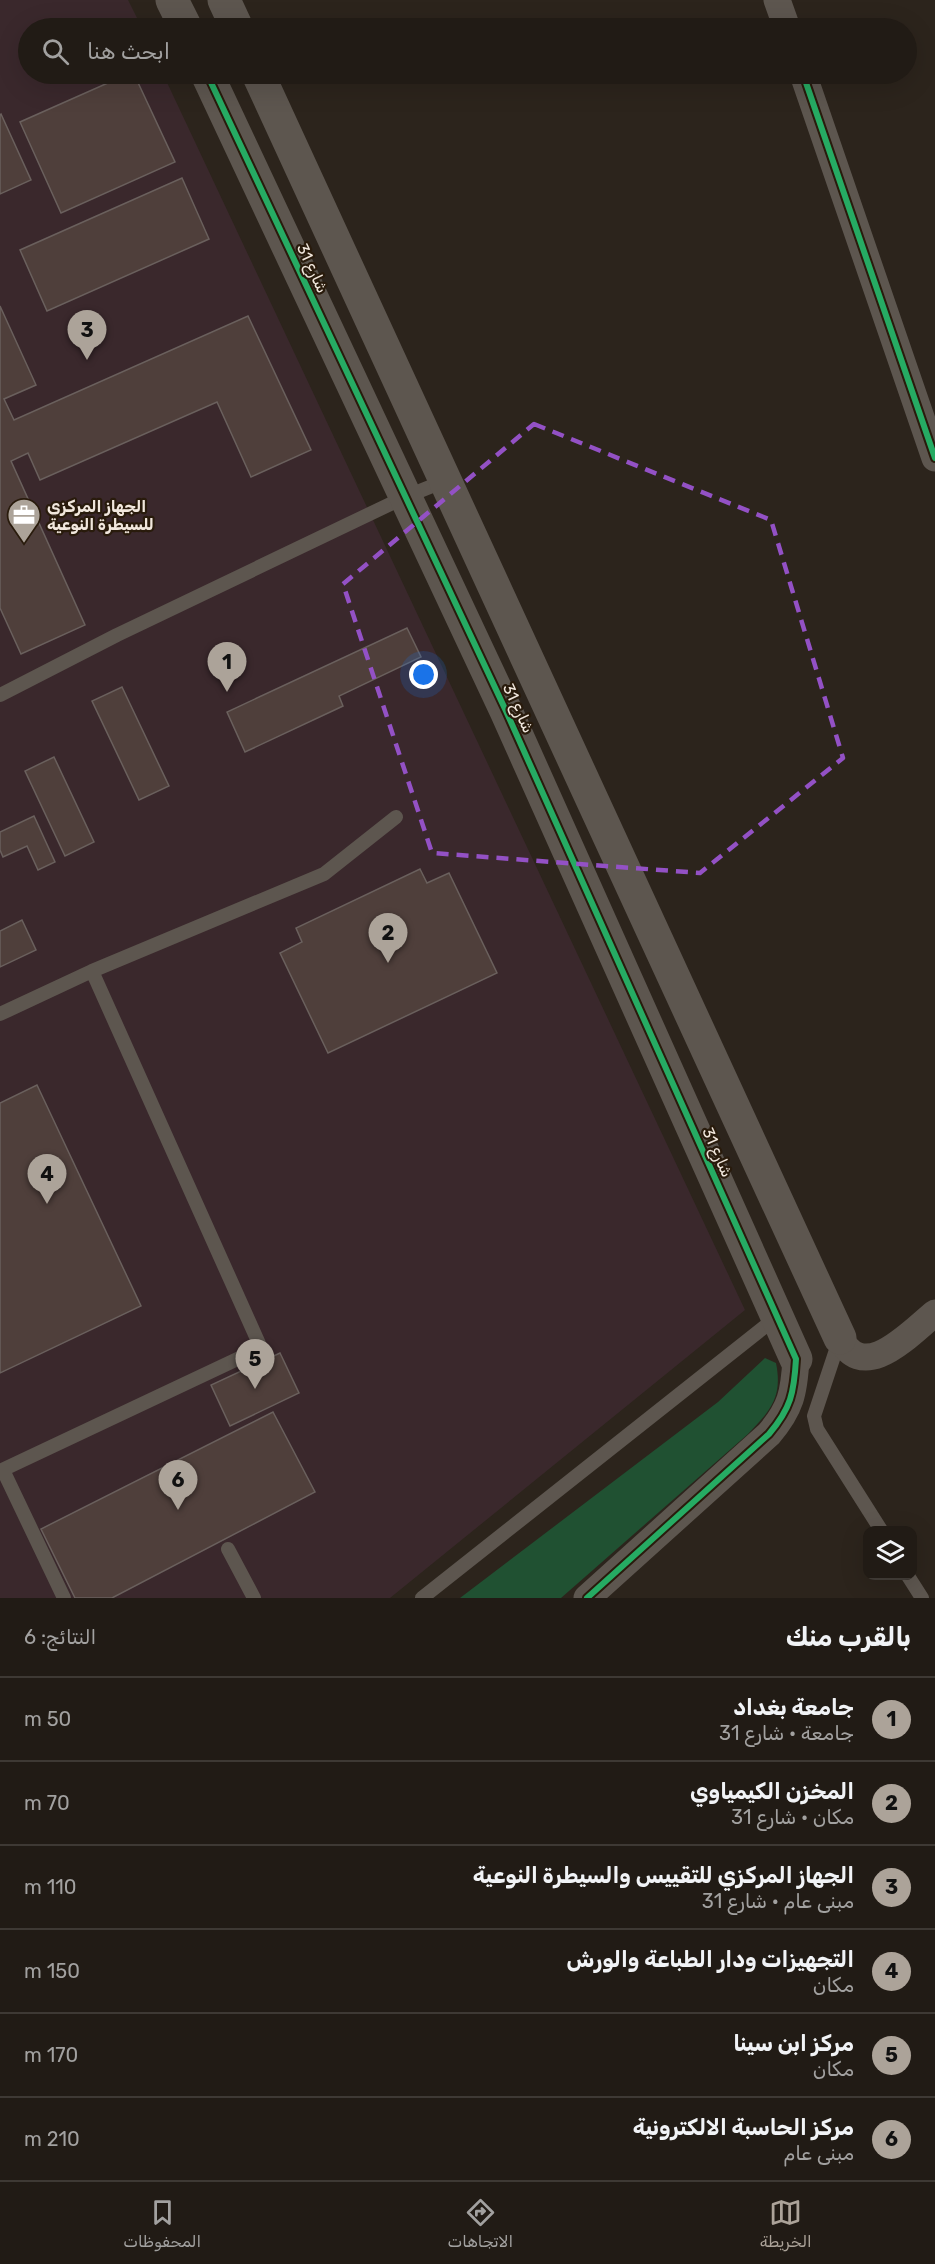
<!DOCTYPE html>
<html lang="ar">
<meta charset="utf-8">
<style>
:root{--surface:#211b15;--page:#29241e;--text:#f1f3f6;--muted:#a2a1a0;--line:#3e3934;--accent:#aca399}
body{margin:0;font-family:Rubik,Vazirmatn,sans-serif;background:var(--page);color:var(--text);direction:rtl}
.controls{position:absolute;right:18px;bottom:18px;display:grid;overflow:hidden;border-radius:12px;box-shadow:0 6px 24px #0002}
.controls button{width:54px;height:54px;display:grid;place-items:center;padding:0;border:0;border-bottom:2px solid var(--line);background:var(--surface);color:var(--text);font:30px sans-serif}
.you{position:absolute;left:424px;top:675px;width:21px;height:21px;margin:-15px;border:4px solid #fff;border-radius:50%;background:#1a73e8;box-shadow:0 0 0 9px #1a73e833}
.badge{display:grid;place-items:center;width:39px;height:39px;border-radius:50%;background:var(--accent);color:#111;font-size:20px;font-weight:700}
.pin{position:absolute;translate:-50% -50px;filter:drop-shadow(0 2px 3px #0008)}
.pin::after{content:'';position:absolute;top:32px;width:21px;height:18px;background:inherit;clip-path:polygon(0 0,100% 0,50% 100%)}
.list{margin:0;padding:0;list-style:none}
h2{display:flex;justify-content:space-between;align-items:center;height:78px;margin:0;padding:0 24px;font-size:26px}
h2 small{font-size:20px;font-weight:400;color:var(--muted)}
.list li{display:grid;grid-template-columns:39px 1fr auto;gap:18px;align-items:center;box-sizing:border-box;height:84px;padding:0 24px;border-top:2px solid var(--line)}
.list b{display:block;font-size:22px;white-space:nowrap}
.list p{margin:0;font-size:20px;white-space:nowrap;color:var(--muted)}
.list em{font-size:20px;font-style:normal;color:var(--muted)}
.icon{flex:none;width:33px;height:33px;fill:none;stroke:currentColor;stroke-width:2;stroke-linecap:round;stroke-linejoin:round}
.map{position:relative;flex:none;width:935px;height:1598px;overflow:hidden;direction:ltr}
.search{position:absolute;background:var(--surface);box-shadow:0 6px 24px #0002;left:18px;right:18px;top:18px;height:66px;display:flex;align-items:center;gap:15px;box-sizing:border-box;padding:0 21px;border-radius:33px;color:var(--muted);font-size:22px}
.sheet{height:582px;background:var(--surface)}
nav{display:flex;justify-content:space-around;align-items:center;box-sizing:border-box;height:84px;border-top:2px solid var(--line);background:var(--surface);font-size:16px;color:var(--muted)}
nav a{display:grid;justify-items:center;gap:3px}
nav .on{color:var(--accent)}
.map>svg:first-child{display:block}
.education{fill:#3a282c}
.green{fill:#205132}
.building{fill:#4f3f3b;stroke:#6a605d;stroke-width:1.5}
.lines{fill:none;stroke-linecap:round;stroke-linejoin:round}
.service{stroke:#5d564f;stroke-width:14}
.minor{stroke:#5d564f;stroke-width:27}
.tertiary{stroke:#5d564f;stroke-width:33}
.cycleway-casing{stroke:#291b0c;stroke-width:10}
.cycleway{stroke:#26ab63;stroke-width:6}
.marked{fill:none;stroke:#9351c5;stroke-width:4.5;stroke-dasharray:12 8;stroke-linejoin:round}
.labels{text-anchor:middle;stroke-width:4.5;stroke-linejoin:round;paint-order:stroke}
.street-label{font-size:16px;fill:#f1e7dd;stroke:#291b0c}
.poi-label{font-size:16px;font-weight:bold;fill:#f1e7dd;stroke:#291b0c;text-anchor:start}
</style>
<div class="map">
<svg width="935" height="1598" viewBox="0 0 935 1598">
<rect width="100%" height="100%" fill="#2c241c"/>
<!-- education -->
<path class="education" d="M0,0H128L142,28H28V74H163L745,1310L390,1598H0Z"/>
<!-- green -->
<path class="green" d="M765,1358L776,1363C783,1397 770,1411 748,1434L561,1598H460L718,1402Z"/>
<!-- building -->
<path class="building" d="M128,74H134L175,162L61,213L20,122Z
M1,114L31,180L0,194V115Z
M182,178L209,239L47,311L20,250Z
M0,306L36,385L4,399L14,420L248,316L311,450L251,477L217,402L40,480L28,453L11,461L85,625L21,654L0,608Z
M407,628L421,657L339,696L343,706L245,752L227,712Z
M122,687L169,786L139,800L92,701Z
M54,757L94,842L65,856L25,771Z
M34,816L55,862L38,870L27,846L3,857L0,850V832Z
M420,869L427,883L449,873L497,973L328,1053L280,953L302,942L296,928Z
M22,920L36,950L0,967V931Z
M37,1085L141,1306L0,1373V1103Z
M280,1353L299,1393L230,1426L211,1385Z
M273,1412L315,1492L112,1598H75L41,1529Z"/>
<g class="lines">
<!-- service -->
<path class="service" d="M0,695L117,635L405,497L447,480
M0,1014L92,971
M840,1338L814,1416L817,1429L881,1530
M3,1470L64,1598
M0,1471L261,1348L92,971L324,874L396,817
M228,1549L254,1598
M908,1576L922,1598
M422,1598L777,1317"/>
<!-- minor -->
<path class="minor" d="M777,0L787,28
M803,74L935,458
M840,1338C864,1385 910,1333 935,1313
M587,1598L769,1434C791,1408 794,1393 796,1359"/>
<!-- tertiary -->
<path class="tertiary" d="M172,0L186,28
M224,0L237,28
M207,74L506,711L796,1359
M258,74L840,1338"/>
<!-- cycleway casing -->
<g class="cycleway-casing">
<path id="cycleway" d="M207,74L506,711L796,1359C794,1393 791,1408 769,1434L587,1598
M803,74L935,458"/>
</g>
<!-- cycleway -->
<use href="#cycleway" class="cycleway"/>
</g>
<!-- marked area -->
<path class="marked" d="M534,424L771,520L843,758L700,873L432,853L343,584Z"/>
<!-- icons -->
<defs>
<g id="office-pin" transform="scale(1.725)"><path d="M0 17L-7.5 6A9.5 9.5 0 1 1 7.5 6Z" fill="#aca399" stroke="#291b0c"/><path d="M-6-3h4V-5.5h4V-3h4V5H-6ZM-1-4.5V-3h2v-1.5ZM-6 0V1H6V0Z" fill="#fff"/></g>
</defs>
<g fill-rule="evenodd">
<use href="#office-pin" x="24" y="515"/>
</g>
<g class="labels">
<!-- street labels -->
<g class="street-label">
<text transform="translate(313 268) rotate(65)" y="6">شارع 31</text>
<text transform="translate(519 708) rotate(65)" y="6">شارع 31</text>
<text transform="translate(718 1152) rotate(66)" y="6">شارع 31</text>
</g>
<!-- poi labels -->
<g class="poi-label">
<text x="47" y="512">الجهاز المركزي<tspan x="47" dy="18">للسيطرة النوعية</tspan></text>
</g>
</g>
</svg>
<div class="controls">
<button><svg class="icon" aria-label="layers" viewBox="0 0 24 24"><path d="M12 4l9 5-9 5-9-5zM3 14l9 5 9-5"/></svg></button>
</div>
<div class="you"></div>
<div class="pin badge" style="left:227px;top:692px">1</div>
<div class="pin badge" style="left:388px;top:963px">2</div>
<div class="pin badge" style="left:87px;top:360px">3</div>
<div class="pin badge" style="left:47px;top:1204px">4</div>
<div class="pin badge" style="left:255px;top:1389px">5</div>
<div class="pin badge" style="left:178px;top:1510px">6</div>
<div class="search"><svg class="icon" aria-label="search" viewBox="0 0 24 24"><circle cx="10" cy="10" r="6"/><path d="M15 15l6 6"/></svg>ابحث هنا</div>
</div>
<section class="sheet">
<h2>بالقرب منك<small>النتائج: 6</small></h2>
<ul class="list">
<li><span class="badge">1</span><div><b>جامعة بغداد</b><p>جامعة · شارع 31</p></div><em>50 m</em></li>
<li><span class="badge">2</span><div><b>المخزن الكيمياوي</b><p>مكان · شارع 31</p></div><em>70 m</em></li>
<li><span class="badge">3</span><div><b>الجهاز المركزي للتقييس والسيطرة النوعية</b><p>مبنى عام · شارع 31</p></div><em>110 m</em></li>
<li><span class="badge">4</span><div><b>التجهيزات ودار الطباعة والورش</b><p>مكان</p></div><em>150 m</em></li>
<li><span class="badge">5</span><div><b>مركز ابن سينا</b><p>مكان</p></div><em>170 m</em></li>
<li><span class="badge">6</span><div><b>مركز الحاسبة الالكترونية</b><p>مبنى عام</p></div><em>210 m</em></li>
</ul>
</section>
<nav>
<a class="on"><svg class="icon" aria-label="map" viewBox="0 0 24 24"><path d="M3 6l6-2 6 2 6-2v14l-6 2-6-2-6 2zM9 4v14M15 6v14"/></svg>الخريطة</a>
<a><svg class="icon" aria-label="directions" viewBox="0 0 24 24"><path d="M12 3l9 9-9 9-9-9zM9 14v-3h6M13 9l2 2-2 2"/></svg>الاتجاهات</a>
<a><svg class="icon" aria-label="saved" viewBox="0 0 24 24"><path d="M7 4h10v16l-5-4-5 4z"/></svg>المحفوظات</a>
</nav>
